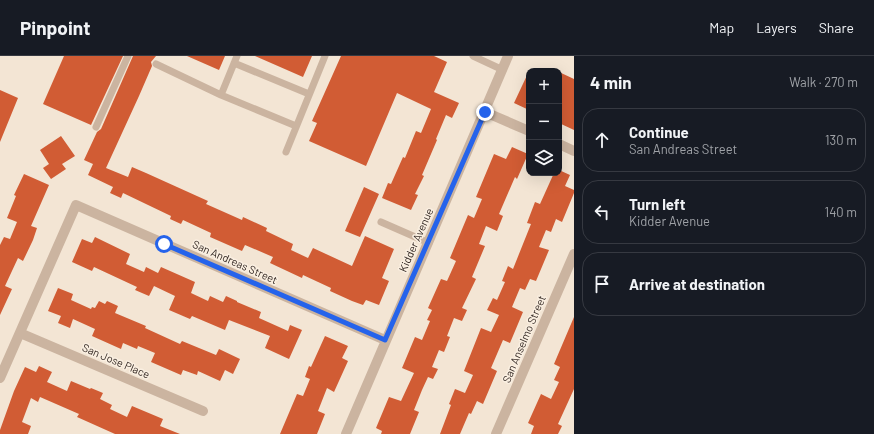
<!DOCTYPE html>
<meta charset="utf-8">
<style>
:root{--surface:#171b24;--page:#20242c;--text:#f1f3f6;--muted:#9ea1a6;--line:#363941}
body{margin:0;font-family:Barlow,sans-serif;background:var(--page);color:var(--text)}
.controls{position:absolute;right:12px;top:12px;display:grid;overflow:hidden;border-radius:8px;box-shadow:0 4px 16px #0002}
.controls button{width:36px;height:36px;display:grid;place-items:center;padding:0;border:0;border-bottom:1px solid var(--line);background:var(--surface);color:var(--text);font:20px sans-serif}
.stop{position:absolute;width:12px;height:12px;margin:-9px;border:3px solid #2563eb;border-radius:50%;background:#fff}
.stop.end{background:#2563eb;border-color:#fff;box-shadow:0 1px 4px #0008}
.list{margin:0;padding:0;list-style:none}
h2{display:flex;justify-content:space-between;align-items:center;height:52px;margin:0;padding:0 16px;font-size:17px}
h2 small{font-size:13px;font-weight:400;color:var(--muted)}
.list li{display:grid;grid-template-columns:26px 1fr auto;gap:12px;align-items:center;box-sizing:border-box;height:64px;margin:0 8px 8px;padding:0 8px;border:1px solid var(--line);border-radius:16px}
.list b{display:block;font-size:15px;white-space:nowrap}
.list p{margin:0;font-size:13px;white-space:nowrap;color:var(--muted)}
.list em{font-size:13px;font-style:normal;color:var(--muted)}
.icon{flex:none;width:22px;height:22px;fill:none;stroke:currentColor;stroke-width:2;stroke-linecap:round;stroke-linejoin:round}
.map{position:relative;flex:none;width:574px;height:378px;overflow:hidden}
header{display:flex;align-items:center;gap:24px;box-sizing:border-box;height:56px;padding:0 20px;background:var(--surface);border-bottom:1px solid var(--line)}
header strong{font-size:19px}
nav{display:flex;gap:22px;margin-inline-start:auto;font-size:14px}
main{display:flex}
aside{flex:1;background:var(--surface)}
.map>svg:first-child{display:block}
.building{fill:#d15c34}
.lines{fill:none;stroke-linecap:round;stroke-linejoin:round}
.lane{stroke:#cbb4a0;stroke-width:7}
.street{stroke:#cbb4a0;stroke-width:10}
.route{stroke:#2563eb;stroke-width:5}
.labels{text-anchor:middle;stroke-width:3;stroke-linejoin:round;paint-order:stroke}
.street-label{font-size:11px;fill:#342924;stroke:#faefe1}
</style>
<header>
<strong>Pinpoint</strong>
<nav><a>Map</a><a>Layers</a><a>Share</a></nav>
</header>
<main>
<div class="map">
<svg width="574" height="378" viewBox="0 0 574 378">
<rect width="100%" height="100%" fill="#f3e5d4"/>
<!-- building -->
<path class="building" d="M64,0H123L91,69L43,48Z
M133,0H156L151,6L152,10L139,40L106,112L128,121L132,111L146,117L208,145L206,148L242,164L243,161L267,172L266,175L293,188L291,194L308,202L313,192L352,210L365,180L394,193L382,222L389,225L379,249L366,244L363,249L352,245L330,235L331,232L303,219L302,222L270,207L273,201L245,189L242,195L210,181L211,177L183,164L181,168L170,163L171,160L123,137L121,142L110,137L113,131L88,119L93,108L84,104L97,76L101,73Z
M187,0H225L219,14Z
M255,0H312L303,21Z
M341,0H434L447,6L434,36L459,47L452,62L446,59L436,83L437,84L422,119L424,120L415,138L418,139L411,154L382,142L388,127L391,128L403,101L405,102L416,75L421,77L431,53L397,37L366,110L309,85L317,67L312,65Z
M529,15V54L514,47Z
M559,16L574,23V74L559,67Z
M0,34L18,42L0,86Z
M61,80L75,100L62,108L66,113L51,123L43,112L49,108L40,94Z
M512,91L528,98L517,123L515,121L499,158L503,160L497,175L486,170L479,188L485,190L472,221L476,223L462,252L467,254L462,265L454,262L447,280L450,281L444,296L439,294L432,311L438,313L433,323L428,321L422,334L414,354L419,356L410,378H381L382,375L376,372L389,341L401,345L414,317L402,312L415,281L422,284L430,265L427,264L432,254L428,252L441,223L447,225L456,205L450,202L468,159L474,162L482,143L476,141L494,98L506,103Z
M559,114L570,119L565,130L574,134V137L562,166L556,163L551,176L546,174L539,191L549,194L536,225L530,223L525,234L520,232L512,251L523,256L510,287L503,284L491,312L497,315L483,348L477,345L471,358L469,357L460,378H440L451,349L449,348L455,333L465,337L473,319L464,315L481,272L491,276L499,259L487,254L493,242L497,244L505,226L502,225L508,210L513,213L531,168L527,167L535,146L540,148L554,117H559Z
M24,118L49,129L31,170L37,172L33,184L23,205L18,202L5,230L12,233L0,259V189L4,181L10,183L17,166L7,162L16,140L14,139Z
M364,131L379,138L360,181L345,175Z
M95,181L130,198L126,208L144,216L146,211L158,217L161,211L195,226L191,237L208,245L210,240L223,246L226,240L237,245V246L261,256L259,262L288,275L290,269L302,274L289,303L265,292L270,280L229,264L225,274L192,260L190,263L169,254L175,240L154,230L149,240L135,234L137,231L94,211L92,215L72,206L82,183L92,187Z
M58,232L73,238L71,244L91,253L92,251L95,252L99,245L105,248L107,245L118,250L115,257L146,270L145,272L180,288L182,285L216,299L219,293L240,303L233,318L225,314L220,325L198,315L197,319L183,314L181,319L151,306L155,297L138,290L137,293L123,287L121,293L92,280L95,273L73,263L70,272L58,267L61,260L48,255Z
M574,261V333L558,368L562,370L558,378H531L534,370L528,367L541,338L551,343L559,326L554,324L560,311L554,308Z
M325,280L348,290L342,302L348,305L334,336L327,332L318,355L325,358L317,378H280L297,338L303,340L310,323L305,321L309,310L311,311Z
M39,310L52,316L47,326L67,335L71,325L90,333L91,332L103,337L100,343L112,349L110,353L127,361L132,350L163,363L160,370L180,378H115L77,361L79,358L40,341L38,346L31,342L22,366L31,370L28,378H0V374L14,335L25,311L36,316Z"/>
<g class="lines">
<!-- lane -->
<path class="lane" d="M473,0L503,14
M234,7L309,38
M156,8L221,39L296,70
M221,39L237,0
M96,71L128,0
M286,96L325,0
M381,166L429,187"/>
<!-- street -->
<path class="street" d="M485,56L529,75
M559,88L574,95
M20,277L203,355
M0,322L76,149L385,284
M346,378L508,0
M496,378L574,198"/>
</g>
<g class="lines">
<!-- route -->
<path class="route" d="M164,188L385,284L485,56"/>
</g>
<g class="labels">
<!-- street labels -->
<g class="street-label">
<text transform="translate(416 184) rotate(-66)" y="4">Kidder Avenue</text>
<text transform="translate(235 206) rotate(24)" y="4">San Andreas Street</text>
<text transform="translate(524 283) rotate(-67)" y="4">San Anselmo Street</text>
<text transform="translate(116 305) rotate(23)" y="4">San Jose Place</text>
</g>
</g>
</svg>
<div class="controls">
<button>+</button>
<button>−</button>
<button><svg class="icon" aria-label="layers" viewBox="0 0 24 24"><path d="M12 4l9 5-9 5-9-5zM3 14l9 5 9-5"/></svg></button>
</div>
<div class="stop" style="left:164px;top:188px"></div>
<div class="stop end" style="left:485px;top:56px"></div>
</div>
<aside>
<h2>4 min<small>Walk · 270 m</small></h2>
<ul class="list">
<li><svg class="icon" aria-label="ahead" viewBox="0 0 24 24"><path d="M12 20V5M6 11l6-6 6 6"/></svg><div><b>Continue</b><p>San Andreas Street</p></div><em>130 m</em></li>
<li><svg class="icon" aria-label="left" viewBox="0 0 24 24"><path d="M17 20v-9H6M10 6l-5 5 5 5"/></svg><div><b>Turn left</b><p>Kidder Avenue</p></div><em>140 m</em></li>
<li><svg class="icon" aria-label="arrive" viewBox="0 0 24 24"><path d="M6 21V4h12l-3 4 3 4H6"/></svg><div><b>Arrive at destination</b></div></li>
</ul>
</aside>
</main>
